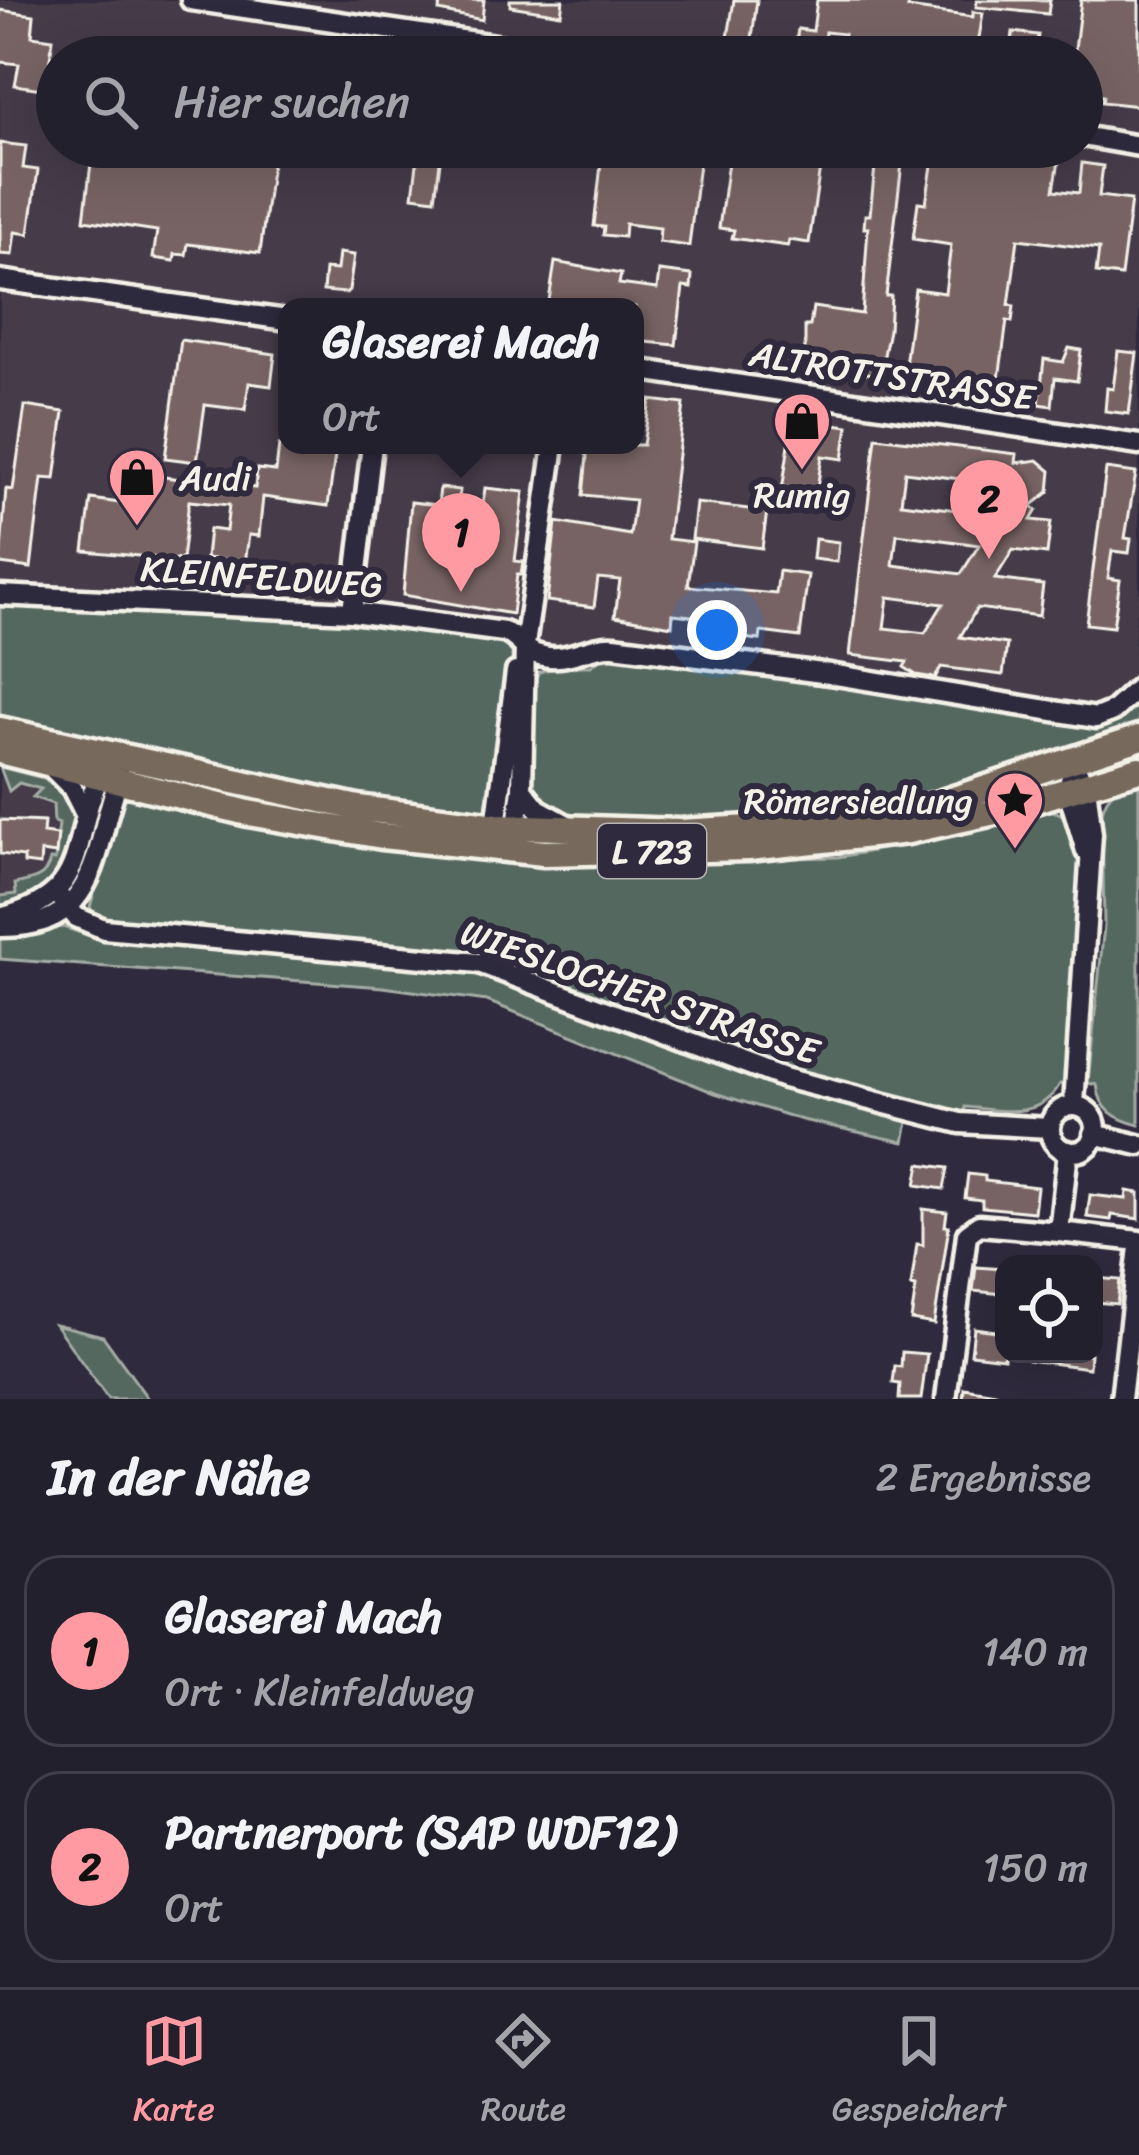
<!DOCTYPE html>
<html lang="de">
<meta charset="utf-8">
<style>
:root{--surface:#23202e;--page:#2f2d3a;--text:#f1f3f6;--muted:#a3a3aa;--line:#403e4a;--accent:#ff9aa2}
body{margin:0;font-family:Sriracha,sans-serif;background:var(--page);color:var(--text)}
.controls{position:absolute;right:36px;bottom:36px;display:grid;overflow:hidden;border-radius:24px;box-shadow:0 12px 48px #0002}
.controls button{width:108px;height:108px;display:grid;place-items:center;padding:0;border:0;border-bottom:3px solid var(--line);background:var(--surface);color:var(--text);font:60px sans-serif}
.you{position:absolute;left:717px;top:630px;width:42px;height:42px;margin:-30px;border:9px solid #fff;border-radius:50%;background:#1a73e8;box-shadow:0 0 0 18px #1a73e833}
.badge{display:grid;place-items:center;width:78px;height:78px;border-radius:50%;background:var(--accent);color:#111;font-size:39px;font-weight:700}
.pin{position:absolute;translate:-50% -99px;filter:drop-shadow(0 3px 6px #0008)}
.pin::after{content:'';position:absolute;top:63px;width:42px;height:36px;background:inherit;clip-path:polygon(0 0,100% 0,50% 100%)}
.popup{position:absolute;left:278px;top:298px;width:366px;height:156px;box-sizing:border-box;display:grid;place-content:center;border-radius:24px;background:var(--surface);filter:drop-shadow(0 3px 9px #0005);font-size:39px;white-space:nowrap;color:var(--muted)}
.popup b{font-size:45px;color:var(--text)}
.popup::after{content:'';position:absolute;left:50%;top:100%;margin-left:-24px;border:24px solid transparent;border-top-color:var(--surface)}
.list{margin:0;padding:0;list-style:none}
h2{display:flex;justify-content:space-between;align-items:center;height:156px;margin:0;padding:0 48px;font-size:51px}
h2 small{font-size:39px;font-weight:400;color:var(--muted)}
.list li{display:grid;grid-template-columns:78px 1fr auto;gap:36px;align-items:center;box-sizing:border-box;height:192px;margin:0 24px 24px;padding:0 24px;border:3px solid var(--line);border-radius:36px}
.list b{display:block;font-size:45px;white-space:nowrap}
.list p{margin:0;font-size:39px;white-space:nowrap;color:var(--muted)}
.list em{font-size:39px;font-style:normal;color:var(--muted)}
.icon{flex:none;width:66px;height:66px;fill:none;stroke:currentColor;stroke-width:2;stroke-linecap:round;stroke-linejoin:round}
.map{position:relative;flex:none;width:1139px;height:1399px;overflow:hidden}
.search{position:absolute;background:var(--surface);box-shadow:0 12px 48px #0002;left:36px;right:36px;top:36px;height:132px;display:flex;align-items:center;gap:30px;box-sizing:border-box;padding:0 42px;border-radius:66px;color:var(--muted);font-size:45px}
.sheet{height:588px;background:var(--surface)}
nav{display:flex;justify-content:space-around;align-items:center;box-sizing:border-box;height:168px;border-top:3px solid var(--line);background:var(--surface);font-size:33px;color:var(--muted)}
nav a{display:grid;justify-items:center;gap:6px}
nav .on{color:var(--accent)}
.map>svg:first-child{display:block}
.built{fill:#453b49;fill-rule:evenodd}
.green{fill:#546861;stroke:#a4aca4;stroke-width:3}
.building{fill:#776364;stroke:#f4f1e8;stroke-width:3;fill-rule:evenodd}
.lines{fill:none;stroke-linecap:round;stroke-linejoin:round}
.minor-casing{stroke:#f4f1e8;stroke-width:27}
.major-casing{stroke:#f4f1e8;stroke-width:33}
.minor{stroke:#2f2a3d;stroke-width:18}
.major{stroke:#77695c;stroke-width:24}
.labels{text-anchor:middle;stroke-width:12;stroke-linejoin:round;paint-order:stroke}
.shield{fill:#2f2a3d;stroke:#b9b5b5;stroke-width:3}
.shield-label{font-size:33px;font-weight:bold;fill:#f4f1e8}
.street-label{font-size:36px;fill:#f4f1e8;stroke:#2f2a3d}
.poi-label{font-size:36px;fill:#f4f1e8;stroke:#2f2a3d;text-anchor:start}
</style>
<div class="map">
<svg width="1139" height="1399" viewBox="0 0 1139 1399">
<rect width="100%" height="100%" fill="#2f2a3d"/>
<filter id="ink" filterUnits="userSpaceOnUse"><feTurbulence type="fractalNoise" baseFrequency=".00833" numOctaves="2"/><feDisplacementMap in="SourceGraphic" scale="24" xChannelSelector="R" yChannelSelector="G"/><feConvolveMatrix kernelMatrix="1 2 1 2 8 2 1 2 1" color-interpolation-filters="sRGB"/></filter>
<g filter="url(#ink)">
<!-- built -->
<path class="built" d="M0,0H1139V613L1136,612L1134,654H1139V707L1094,722L1072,721L561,666L539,672L531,686L557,863L466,858L470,813L0,603ZM57,57H1082V147H57ZM287,307H635V445H287Z
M0,767L55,781L71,859L0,913Z"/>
<!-- green -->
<path class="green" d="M0,603L344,619L505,641L512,653V669L491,805L480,812L396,807L0,722Z
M606,654L1072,721L1094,722L1139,707V731L948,795L895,805L762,816L627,820L560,816L534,797L526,774L531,686L539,672L561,666H591Z
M0,767L55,781L62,786L78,817L58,886L0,913V896L16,894L15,884C32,880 46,879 50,860H55L59,824L54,822L53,804L33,797L41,789L19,783L9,791Z
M1139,780V1125C1115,1119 1100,1110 1097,1085L1088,1083L1104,926L1102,812C1107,791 1120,786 1139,780Z
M131,796L320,836L465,858L557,863L838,857L935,840L1049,810C1055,812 1061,813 1066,817C1085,837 1083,963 1077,992C1076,1002 1070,1010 1069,1019C1065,1040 1071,1064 1066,1084H1060C1039,1121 1001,1110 965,1107L964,1114L899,1103L735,1055L500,965L151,929L97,919L90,907L119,803Z
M63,927L90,936L443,965L477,973L719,1064L909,1117L904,1142L802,1120L715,1093L487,1001L383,987L0,959V934Z
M55,1324L103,1336L148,1399H108Z"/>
<!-- building -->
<path class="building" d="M440,0H484L482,20L439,11Z
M510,0H563L561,14L510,6Z
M734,0H757L750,53L726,50Z
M817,0H909L908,8L973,17V12L983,13L976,57L842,54L844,34L825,32L822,57L794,56L798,29L813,31Z
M977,0H1050L1048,14L976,7Z
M1081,0H1139V106L1102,102L1103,96L1082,94V57H1074Z
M0,10L34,15L32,36L53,39L48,71L57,72L55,91L15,85L19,64L0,62Z
M1013,32L1038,35L1035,57H1010Z
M0,143L26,146L23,168L38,170L29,234L15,232L12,255L0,254Z
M93,147H274L260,253L188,244L186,255L175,254L174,261L153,258L157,231L84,220Z
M419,147H442L435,199L413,196Z
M603,147H635L634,153L669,157L671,147H701L689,246L659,242L660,228L625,224L624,237L603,235L604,227L594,226Z
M730,147H823L809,243L789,240L788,246L732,238L734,230L719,228Z
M877,147H904L886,296H891L889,330L880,375L805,364V326H810L813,307L862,314L868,228H864L865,215H870Z
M935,147L1029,151V156L1059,161L1054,190L1079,193L1082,163L1103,166L1099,196L1131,200L1121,276L1096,273L1099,249L1018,239L1009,305L1014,306L1012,322L1007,321L997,393L972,390L971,395L952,393L953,387L903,381L915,289L945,293L951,245L913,239L918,202L926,203Z
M339,253L354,255L349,290L346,293L323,291L325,269L337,270Z
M555,262L621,274L619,284L657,289L659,271L692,275L691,288L683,287L676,345L635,341V307H548Z
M181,340L275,354L271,386L249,383L245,410L205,405L197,462L165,458Z
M1069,348L1081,350L1077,381L1055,378L1052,406L1039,404L1044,359L1063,362Z
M1118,351L1137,353L1129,414L1105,411L1107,388L1113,389Z
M650,400L684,404L668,539L694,542L688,586L776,594L779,571L808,575L800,637L761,632L760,640L698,633L700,617L673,614L672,626L615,616L620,580L598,578L594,607L547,601L556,522L630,535L635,500L583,495L587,456L580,445H643Z
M25,406L64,412L55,479L42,478L31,568L0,564L6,489L13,490Z
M793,418L848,426L843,459L822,456L817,489L829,491L827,504L781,497Z
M876,437L1017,454L1016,463L1038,460L1051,471L1049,492L1031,506L1037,510L1031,520L1051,522L1047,554L1013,550L995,579L1043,585L1039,616L977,608L960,637L1007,644L1003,675L941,667L935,678L916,675L904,667L907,662L850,655ZM905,472L1015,486L997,515L901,503ZM897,534L979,545L961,574L893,565ZM888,597L943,604L925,633L884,628Z
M279,445H313L312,452L335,455L328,506L263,497L259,536L249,535L245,563L206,558L209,529L226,531L229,505L189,501L182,560L84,551L91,499L127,504L131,473L255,488L257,469L276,471Z
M1106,469L1136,473L1125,538L1131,539L1129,553L1112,551L1108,578L1120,580L1113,627L1086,624Z
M440,488L460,490L454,540L478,543L485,488L524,492L515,561L523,562L521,575H517L512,614L403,595L411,502L438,505Z
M696,503L767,511L762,548L692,539Z
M815,539L839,542L837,562L813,559Z
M0,820L44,822L43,833L58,835L56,854L41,852L40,865L24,863V857L0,854Z
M920,1164L948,1168L944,1189L916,1185Z
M968,1174L985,1176V1181L1037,1187L1034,1212L982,1207V1200L965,1198Z
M1127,1191L1139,1193V1219L1112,1215L1111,1220L1087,1217L1090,1195L1126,1199Z
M923,1209L947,1212L945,1226H949L934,1324L911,1320L916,1287L911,1286L917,1244L923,1245Z
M976,1267L1004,1269V1294L973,1291Z
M1094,1278L1120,1280L1117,1304L1094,1302Z
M974,1328L1004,1332V1358L971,1354Z
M902,1352L927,1354L921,1399H899L900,1384L893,1383L895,1366L901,1367Z
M1028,1354H1090L1089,1368L1028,1360Z
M964,1388L996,1393V1399H963Z"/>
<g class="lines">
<!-- minor casing -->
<g class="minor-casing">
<path id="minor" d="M191,0L576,57
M1082,136L1139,146
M0,280L287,320
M635,369L1139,445
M0,595L352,612L504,632C517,636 524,650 536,654C568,665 587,644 614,646L830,674L1096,718L1113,711L1139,687
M352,612L372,445
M1072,763L1086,786L1092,834L1074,1105
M50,766L72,788L85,814
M1070,780L1068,791L1086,851
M522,789L538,809L569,826
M498,835L496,826L516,672
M515,839L522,789L525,645L554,445
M57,893L76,917L104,929L479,963L784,1078L960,1123L1050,1128
M0,918C98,893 66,839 104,767
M0,927C73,928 90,889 105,825C109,807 117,788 119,769
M1050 1129a23 23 0 1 1 46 0a23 23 0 1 1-46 0Z
M1094,1134L1139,1145
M1068,1151L1059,1232L1139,1241
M946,1399L967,1234L979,1225L1059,1232
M1121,1399L1139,1247"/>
</g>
<!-- major casing -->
<g class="major-casing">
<path id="major" d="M0,730L358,808L496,826L680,832L803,825L930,807L1139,738
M0,751L248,813L382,836L544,853L748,848L908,831L995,812L1139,769"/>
</g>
<!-- minor -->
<use href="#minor" class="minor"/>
<!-- major -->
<use href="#major" class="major"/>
</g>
</g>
<!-- icons -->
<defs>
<g id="shop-pin" transform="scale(3)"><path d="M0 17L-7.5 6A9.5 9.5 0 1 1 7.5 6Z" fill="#ff9aa2" stroke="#2f2a3d"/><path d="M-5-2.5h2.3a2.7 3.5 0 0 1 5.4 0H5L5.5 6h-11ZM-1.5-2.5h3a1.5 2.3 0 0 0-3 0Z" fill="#111"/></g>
<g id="sight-pin" transform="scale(3)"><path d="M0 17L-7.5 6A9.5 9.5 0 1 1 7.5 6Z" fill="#ff9aa2" stroke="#2f2a3d"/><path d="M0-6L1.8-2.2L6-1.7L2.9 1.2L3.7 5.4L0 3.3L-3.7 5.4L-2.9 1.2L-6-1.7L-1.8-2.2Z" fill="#111"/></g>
</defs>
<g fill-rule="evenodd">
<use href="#shop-pin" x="802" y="421"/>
<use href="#shop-pin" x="137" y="477"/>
<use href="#sight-pin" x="1015" y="800"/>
</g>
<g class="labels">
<!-- shield labels -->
<rect class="shield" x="598" y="824" width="108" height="54" rx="9"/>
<g class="shield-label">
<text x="652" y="863">L 723</text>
</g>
<!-- street labels -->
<g class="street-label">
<text transform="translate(892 375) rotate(9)" y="13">ALTROTTSTRASSE</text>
<text transform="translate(262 576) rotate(4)" y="13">KLEINFELDWEG</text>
<text transform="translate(640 991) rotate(19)" y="13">WIESLOCHER STRASSE</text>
</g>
<!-- poi labels -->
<g class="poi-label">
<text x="179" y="490">Audi</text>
<text x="802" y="507" text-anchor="middle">Rumig</text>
<text x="973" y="813" text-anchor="end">Römersiedlung</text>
</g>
</g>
</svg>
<div class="controls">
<button><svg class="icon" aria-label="locate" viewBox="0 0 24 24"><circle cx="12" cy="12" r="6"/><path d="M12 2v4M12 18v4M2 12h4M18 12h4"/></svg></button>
</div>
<div class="you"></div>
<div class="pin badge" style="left:461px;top:592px">1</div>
<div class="popup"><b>Glaserei Mach</b>Ort</div>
<div class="pin badge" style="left:989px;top:559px">2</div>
<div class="search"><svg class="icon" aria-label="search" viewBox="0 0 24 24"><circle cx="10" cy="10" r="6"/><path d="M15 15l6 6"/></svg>Hier suchen</div>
</div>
<section class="sheet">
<h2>In der Nähe<small>2 Ergebnisse</small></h2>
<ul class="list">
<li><span class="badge">1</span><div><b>Glaserei Mach</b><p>Ort · Kleinfeldweg</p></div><em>140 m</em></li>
<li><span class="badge">2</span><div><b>Partnerport (SAP WDF12)</b><p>Ort</p></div><em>150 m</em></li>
</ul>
</section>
<nav>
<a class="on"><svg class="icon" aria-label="map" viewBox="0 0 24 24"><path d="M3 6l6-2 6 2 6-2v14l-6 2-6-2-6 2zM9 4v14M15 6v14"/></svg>Karte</a>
<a><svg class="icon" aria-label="directions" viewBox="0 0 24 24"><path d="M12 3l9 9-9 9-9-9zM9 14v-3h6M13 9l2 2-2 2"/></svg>Route</a>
<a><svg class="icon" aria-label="saved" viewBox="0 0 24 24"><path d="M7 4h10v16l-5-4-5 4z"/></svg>Gespeichert</a>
</nav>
